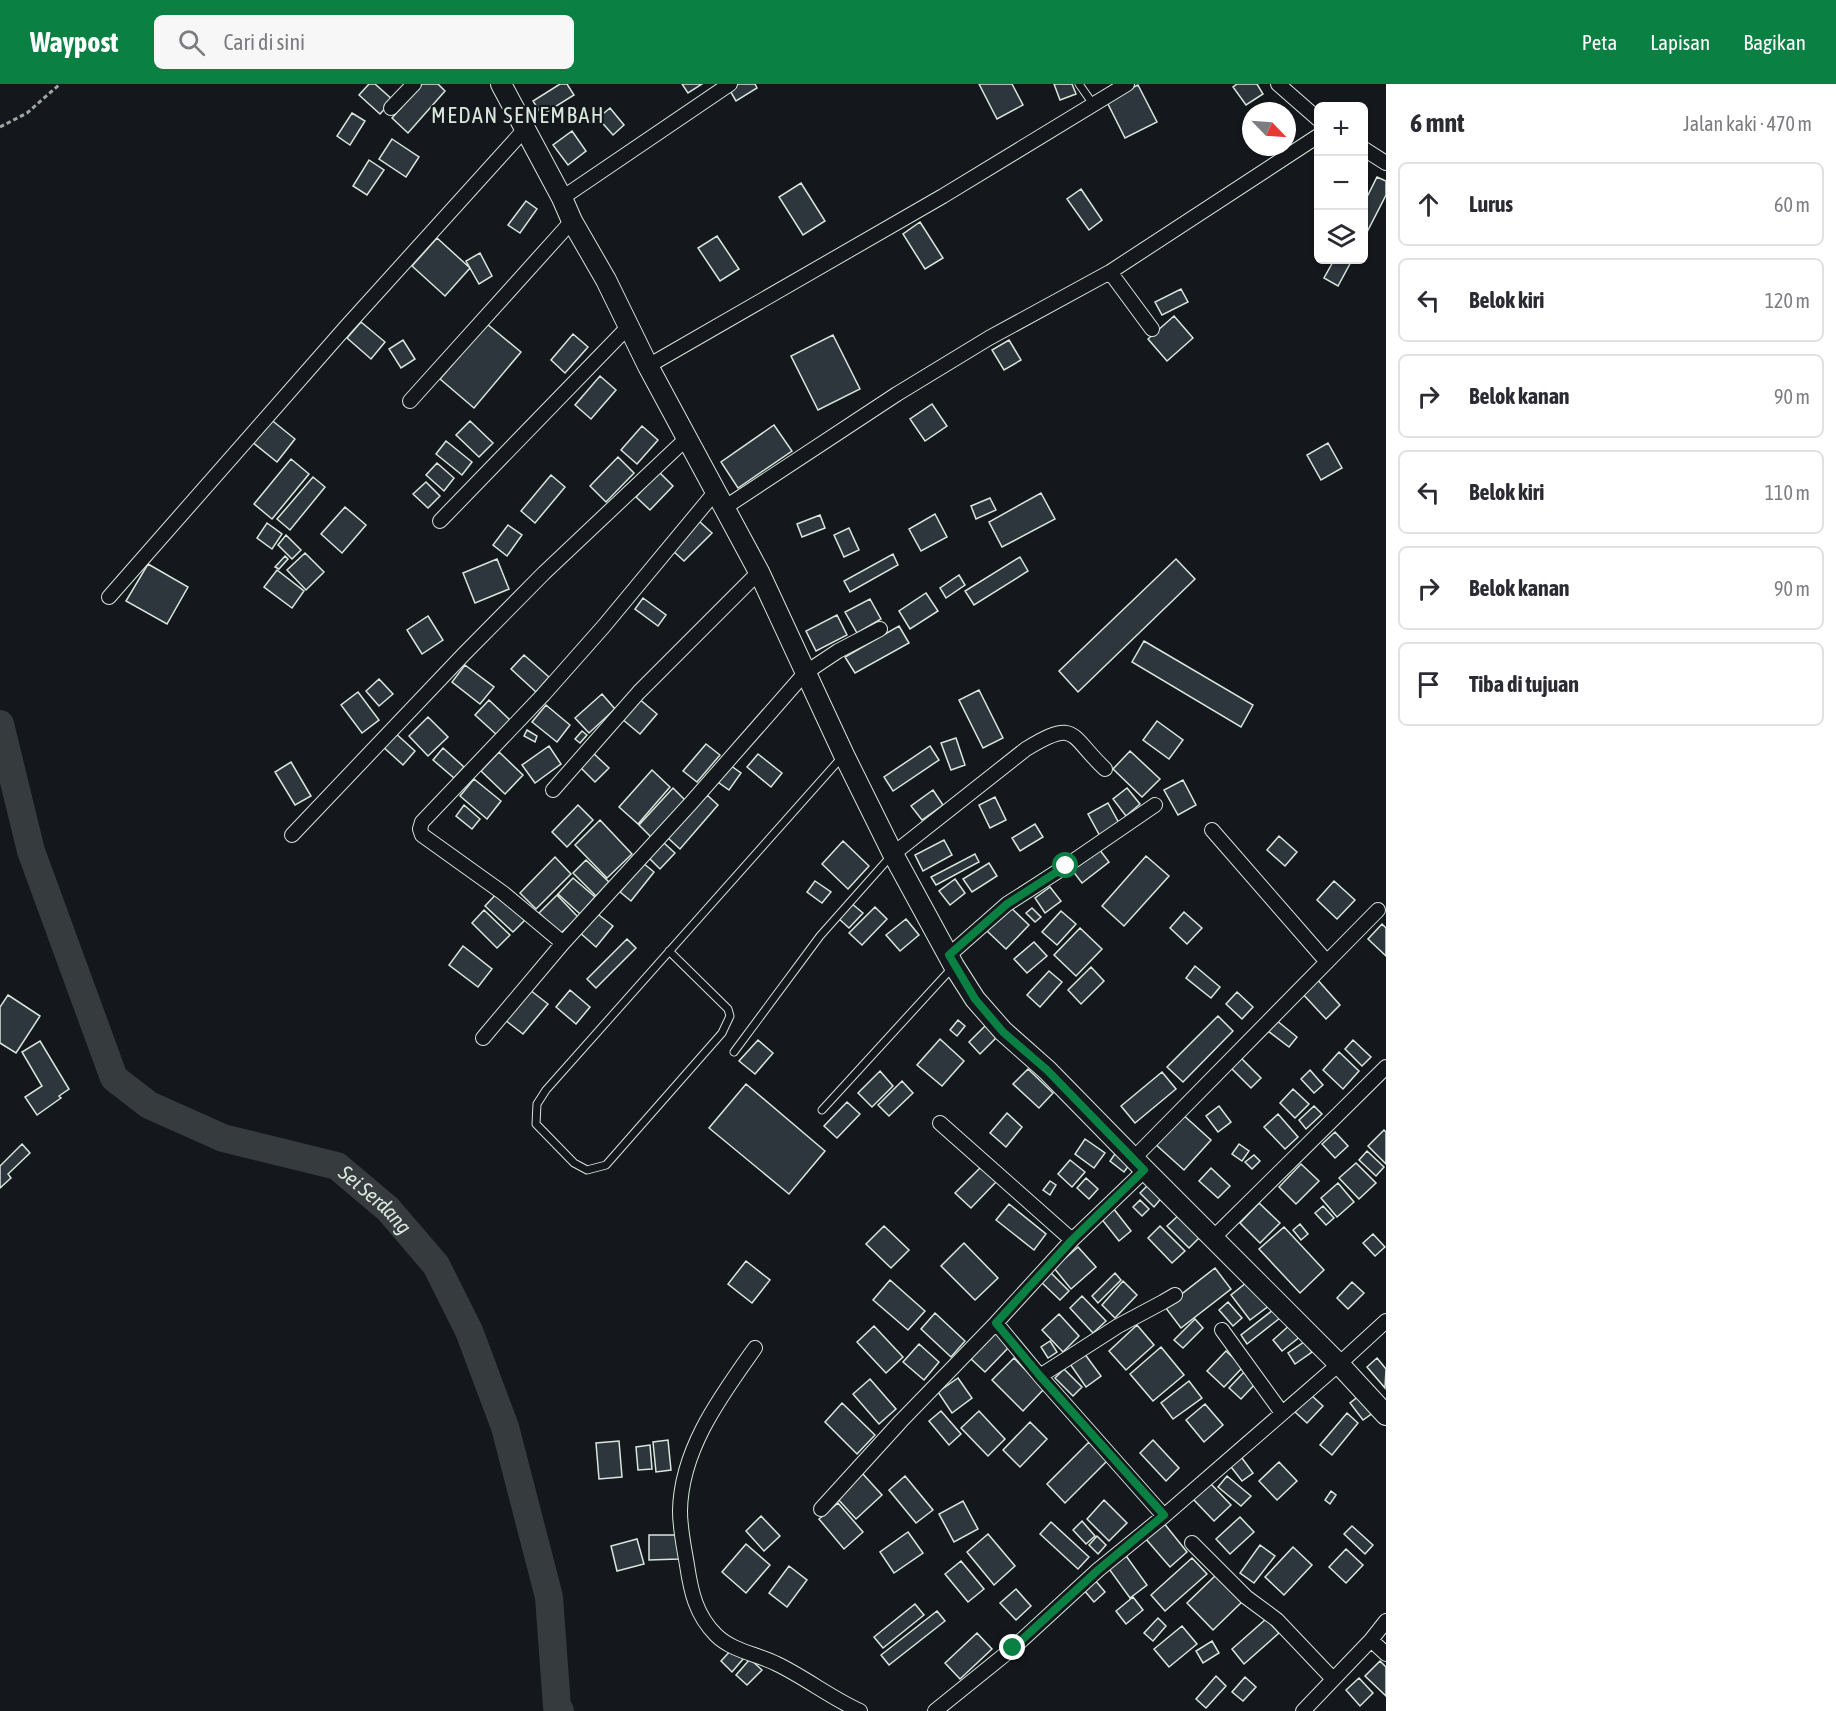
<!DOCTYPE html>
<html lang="id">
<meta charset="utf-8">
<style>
:root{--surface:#fff;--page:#f7f7f7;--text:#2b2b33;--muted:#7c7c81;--line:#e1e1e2;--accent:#0b8043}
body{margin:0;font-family:"Asap Condensed",sans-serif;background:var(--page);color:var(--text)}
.controls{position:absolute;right:18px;top:18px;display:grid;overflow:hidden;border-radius:9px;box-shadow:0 2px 4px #0004}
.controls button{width:54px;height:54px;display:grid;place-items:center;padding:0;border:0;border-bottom:2px solid var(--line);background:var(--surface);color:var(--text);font:30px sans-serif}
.compass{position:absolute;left:1242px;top:18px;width:54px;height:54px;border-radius:50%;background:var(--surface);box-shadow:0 2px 4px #0004;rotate:115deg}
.stop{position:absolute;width:18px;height:18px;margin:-14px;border:4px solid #0b8043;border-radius:50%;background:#fff}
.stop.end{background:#0b8043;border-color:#fff;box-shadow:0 2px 6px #0008}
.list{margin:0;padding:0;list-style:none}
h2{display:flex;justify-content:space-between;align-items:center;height:78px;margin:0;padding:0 24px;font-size:26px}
h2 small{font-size:20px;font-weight:400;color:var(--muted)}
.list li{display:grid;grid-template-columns:39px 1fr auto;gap:18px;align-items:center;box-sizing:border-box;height:84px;margin:0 12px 12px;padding:0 12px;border:2px solid var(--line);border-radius:9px}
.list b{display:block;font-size:22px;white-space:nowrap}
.list em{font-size:20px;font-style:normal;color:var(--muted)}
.icon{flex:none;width:33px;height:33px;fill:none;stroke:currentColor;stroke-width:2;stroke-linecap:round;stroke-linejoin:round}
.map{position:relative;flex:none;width:1386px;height:1627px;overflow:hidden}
header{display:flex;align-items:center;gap:36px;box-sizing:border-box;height:84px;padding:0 30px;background:var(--accent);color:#fff}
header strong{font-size:28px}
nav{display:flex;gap:33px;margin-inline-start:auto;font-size:21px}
.search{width:420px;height:54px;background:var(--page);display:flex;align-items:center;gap:15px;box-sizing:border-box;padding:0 21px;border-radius:9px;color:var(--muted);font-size:22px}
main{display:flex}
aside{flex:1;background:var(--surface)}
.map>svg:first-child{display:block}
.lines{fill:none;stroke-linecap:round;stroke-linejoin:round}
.river{stroke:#363b3e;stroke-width:28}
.building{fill:#2c363c;stroke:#d8e6dc;stroke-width:1.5}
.service-casing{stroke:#d8e6dc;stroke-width:9}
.minor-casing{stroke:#d8e6dc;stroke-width:16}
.secondary-casing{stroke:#d8e6dc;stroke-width:22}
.path{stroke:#9da8a2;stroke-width:3;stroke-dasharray:4.5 3;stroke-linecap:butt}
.service{stroke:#14181c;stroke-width:7}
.minor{stroke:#14181c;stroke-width:14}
.secondary{stroke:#14181c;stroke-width:20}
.route{stroke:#0b8043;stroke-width:8}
.labels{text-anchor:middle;stroke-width:4.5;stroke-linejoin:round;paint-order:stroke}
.water-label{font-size:21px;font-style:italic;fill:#d8e6dc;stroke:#14181c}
.quarter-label{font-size:22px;letter-spacing:1.5px;fill:#d8e6dc;stroke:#14181c}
</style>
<header>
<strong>Waypost</strong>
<div class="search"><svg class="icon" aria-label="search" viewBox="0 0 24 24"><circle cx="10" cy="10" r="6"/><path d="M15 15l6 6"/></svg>Cari di sini</div>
<nav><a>Peta</a><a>Lapisan</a><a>Bagikan</a></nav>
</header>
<main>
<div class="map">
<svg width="1386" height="1627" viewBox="0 0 1386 1627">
<rect width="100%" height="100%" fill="#14181c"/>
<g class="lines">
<!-- river -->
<path class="river" id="s1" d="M0,640L31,767L114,994L149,1021L223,1054L337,1082L388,1125L436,1181L469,1247L505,1343L549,1513L557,1623L560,1627"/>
</g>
<!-- building -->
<path class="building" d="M369,0H375L393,16L380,30L359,11Z
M422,0H438L445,7L408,49L392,34Z
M560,0H567L574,11L542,31L533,17Z
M682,0H702L688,9Z
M738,0H755L757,4L736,17L729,5Z
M979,0H1012L1023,21L997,35Z
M1054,0H1072L1076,10L1060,16Z
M1237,0H1257L1263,10L1246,21L1233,3Z
M1138,1L1157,38L1125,54L1106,16Z
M610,24L624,41L613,51L598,34Z
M352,29L365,37L350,61L337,52Z
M572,47L586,67L568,81L553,61Z
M392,55L419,73L406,93L379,75Z
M369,76L384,86L367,111L353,102Z
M1377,93L1386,97V111L1364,154V119Z
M801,99L825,137L803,151L779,113Z
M1081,105L1102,136L1089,146L1067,115Z
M526,117L537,125L520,149L508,141Z
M920,138L943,174L925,185L903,150Z
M717,152L739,185L720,197L698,164Z
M437,154L470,184L445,212L412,182Z
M480,169L492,192L479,200L466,177Z
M1334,176H1352L1338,202L1324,194Z
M1181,205L1188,218L1162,231L1155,218Z
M1174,232L1193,254L1167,277L1148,255Z
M361,238L385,258L371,275L347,254Z
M487,240L521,268L474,324L440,295Z
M573,250L588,263L565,289L551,276Z
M833,251L860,305L818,326L791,272Z
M403,256L415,275L401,284L389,265Z
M1009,256L1021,276L1004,286L992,266Z
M600,292L616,306L591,335L575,321Z
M932,320L947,342L925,357L910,335Z
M269,334L295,355L277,378L251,357Z
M470,337L493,359L479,373L456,351Z
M774,341L792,367L738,404L721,378Z
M642,342L658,356L637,380L621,366Z
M446,357L472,378L462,391L436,370Z
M1328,359L1342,384L1321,396L1307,371Z
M618,373L634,389L606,418L590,402Z
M291,375L309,390L272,435L254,420Z
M437,379L454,394L444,407L426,391Z
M659,388L673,402L650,426L636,413Z
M551,391L565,403L535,439L521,427Z
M313,393L325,403L290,446L277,435Z
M426,398L440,412L428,424L413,410Z
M1041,409L1055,435L1002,463L989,438Z
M990,414L996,426L976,435L971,422Z
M345,423L366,441L342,469L321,450Z
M935,430L947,453L921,467L909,445Z
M820,431L825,444L802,453L797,440Z
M699,437L712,449L684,477L672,466Z
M267,439L282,450L272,465L257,454Z
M508,441L522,451L507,472L493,461Z
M849,444L859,466L844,473L834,451Z
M286,451L301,466L292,475L278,461Z
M305,469L324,488L306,506L287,486Z
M893,470L898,481L850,508L844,497Z
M285,472L288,475L279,485L275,483Z
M1020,473L1028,487L974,521L965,507Z
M497,475L509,505L475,519L463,489Z
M1176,475L1195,495L1078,608L1059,587Z
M148,480L188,503L167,540L126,517Z
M277,486L304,507L292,524L264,503Z
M959,491L965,501L946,514L940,504Z
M926,509L938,527L910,545L899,527Z
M643,514L666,531L658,542L635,525Z
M870,515L881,535L857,549L845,528Z
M837,531L847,551L816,567L806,547Z
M428,532L443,556L422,570L407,546Z
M899,542L909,559L855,589L845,573Z
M1144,557L1253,621L1241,643L1132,578Z
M524,571L549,593L536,608L511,585Z
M465,581L494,603L480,620L452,598Z
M379,595L393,610L379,622L366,607Z
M979,606L1003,654L983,664L959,616Z
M358,608L379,636L362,649L341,621Z
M602,610L615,625L589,649L575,634Z
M638,614L657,630L640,650L622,635Z
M489,616L511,637L498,652L475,631Z
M546,621L570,641L557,658L532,638Z
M428,633L448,653L428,672L409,652Z
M1157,637L1183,656L1169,675L1143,656Z
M527,646L537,652L535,658L524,652Z
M393,647L415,667L403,681L381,661Z
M582,647L587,651L580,659L575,655Z
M956,654L965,681L951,686L941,659Z
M706,660L720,671L697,698L683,687Z
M549,662L561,680L535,699L522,681Z
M930,662L939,676L893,707L884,693Z
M443,664L464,683L454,694L433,676Z
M591,667L609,684L595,698L578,681Z
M1130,667L1160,695L1142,713L1113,685Z
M499,668L523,691L505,710L481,687Z
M758,670L782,689L771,703L747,683Z
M291,678L311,712L295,721L275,688Z
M727,679L741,689L729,706L715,696Z
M652,686L670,703L638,740L619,723Z
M474,695L501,717L487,735L460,712Z
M1183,696L1196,721L1178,731L1164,706Z
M673,704L685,716L651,753L639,741Z
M1127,704L1140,720L1126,732L1113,715Z
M933,706L943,721L922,736L911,722Z
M707,711L718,721L680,765L668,754Z
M995,713L1006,736L990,744L979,721Z
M1108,719L1120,741L1100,752L1088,730Z
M464,721L480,735L472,745L456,732Z
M578,721L593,736L567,763L552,748Z
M600,736L632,770L607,794L575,761Z
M1035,740L1043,753L1020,767L1012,754Z
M1279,752L1297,768L1285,782L1267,766Z
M944,756L952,771L923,787L915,771Z
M843,757L869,782L848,805L822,780Z
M664,759L675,769L660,785L649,774Z
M1099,765L1109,778L1082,799L1072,786Z
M975,770L979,778L936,801L931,793Z
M1146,772L1169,792L1124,842L1102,822Z
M555,773L571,790L536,825L520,809Z
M586,776L609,798L596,812L573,789Z
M643,779L654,788L631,817L620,808Z
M989,779L997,792L972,808L963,795Z
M573,794L595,813L580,830L558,810Z
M955,795L965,809L950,821L939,807Z
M815,797L831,808L822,819L807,808Z
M1334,797L1355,816L1337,835L1317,816Z
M1050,803L1061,817L1045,829L1035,814Z
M499,807L527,834L513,848L485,822Z
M557,811L578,833L560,850L539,829Z
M851,819L863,829L849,844L838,834Z
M1009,822L1029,841L1006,865L986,846Z
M875,823L887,835L862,861L849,849Z
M1032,824L1041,833L1035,838L1026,829Z
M484,826L510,851L497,864L472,839Z
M1061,827L1076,840L1057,861L1042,848Z
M595,828L613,842L596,863L579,848Z
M1184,828L1202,844L1187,860L1170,844Z
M906,835L919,851L900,867L886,851Z
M1382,840L1386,844V872L1368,855Z
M1080,844L1102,865L1076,892L1054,871Z
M627,855L636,864L596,904L587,895Z
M1034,858L1047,872L1027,889L1014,875Z
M463,862L492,885L478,903L449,881Z
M1195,882L1220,903L1211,914L1186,894Z
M1091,883L1104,897L1081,920L1068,906Z
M1049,887L1062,898L1040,923L1027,911Z
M1316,894L1340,921L1326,935L1301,908Z
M530,906L548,920L523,950L505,936Z
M570,906L590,923L576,940L556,923Z
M1237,908L1253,923L1242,935L1226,920Z
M8,911L40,932L16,969L0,959V923Z
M1218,932L1233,947L1183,998L1167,983Z
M958,936L965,942L957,952L950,946Z
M1276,936L1297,953L1289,963L1268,947Z
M987,940L999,951L980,970L969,958Z
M940,955L964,977L942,1002L917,981Z
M758,956L773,969L755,990L739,977Z
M1353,956L1371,973L1362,982L1345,965Z
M40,957L69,1005L59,1012L61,1014L37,1031L25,1013L42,1002L22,968Z
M1339,968L1359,987L1343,1005L1323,986Z
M1241,974L1261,994L1251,1004L1231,984Z
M1028,985L1053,1009L1039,1024L1013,1000Z
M1310,986L1323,1001L1314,1009L1301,995Z
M880,987L893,1002L872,1023L858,1009Z
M1162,988L1176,1005L1135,1039L1121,1022Z
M902,997L913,1009L889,1032L878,1021Z
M746,1000L825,1067L789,1110L709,1044Z
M1293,1005L1309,1020L1295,1034L1280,1019Z
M847,1018L860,1030L837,1054L824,1042Z
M1219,1022L1231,1038L1218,1048L1206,1032Z
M1314,1022L1322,1030L1306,1045L1299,1036Z
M1007,1029L1022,1043L1006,1063L990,1049Z
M1181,1029L1211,1056L1184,1086L1154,1059Z
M1278,1030L1298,1053L1285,1065L1264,1043Z
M1384,1046L1386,1048V1080L1368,1062Z
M1335,1048L1348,1062L1335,1074L1322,1060Z
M1085,1055L1105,1069L1094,1084L1075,1070Z
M22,1060L30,1069L8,1090L11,1094L0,1104V1082Z
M1239,1060L1249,1067L1242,1077L1232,1070Z
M1117,1067L1132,1077L1124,1088L1110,1077Z
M1367,1067L1384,1083L1376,1092L1359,1076Z
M1254,1071L1260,1077L1252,1085L1245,1078Z
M1070,1076L1085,1088L1072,1103L1058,1090Z
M1356,1079L1376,1099L1359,1115L1339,1094Z
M1301,1080L1319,1097L1296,1120L1279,1103Z
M981,1083L996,1098L971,1124L955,1109Z
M1211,1084L1230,1102L1218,1114L1199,1097Z
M1086,1094L1098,1105L1089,1115L1077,1104Z
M1050,1097L1056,1101L1050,1111L1043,1106Z
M1151,1098L1164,1111L1154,1123L1140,1109Z
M1338,1099L1354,1118L1337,1133L1321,1114Z
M1140,1116L1149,1125L1142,1132L1133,1123Z
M1259,1119L1280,1139L1260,1159L1240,1139Z
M1009,1120L1046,1150L1034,1166L996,1136Z
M1323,1122L1334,1134L1326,1141L1315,1129Z
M1113,1124L1131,1147L1119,1157L1100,1133Z
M1180,1130L1201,1152L1189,1164L1167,1142Z
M1300,1140L1308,1150L1301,1156L1293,1146Z
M884,1142L909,1166L891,1184L866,1160Z
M1160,1142L1185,1167L1172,1179L1148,1154Z
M1284,1143L1324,1186L1300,1209L1259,1165Z
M1373,1150L1385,1163L1375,1172L1363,1159Z
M964,1159L998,1194L975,1216L941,1182Z
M1078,1163L1096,1183L1071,1205L1054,1184Z
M746,1177L770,1196L752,1219L728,1200Z
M1215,1184L1231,1205L1181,1244L1165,1223Z
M1049,1187L1069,1207L1060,1216L1040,1197Z
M1115,1189L1121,1196L1098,1219L1092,1212Z
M1251,1195L1270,1221L1250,1236L1231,1211Z
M890,1196L925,1227L908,1246L873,1216Z
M1123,1197L1137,1211L1115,1234L1102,1221Z
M1352,1198L1364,1209L1348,1225L1337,1214Z
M1082,1212L1106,1237L1093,1249L1070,1224Z
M1228,1218L1242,1234L1233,1242L1219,1226Z
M1273,1226L1280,1234L1247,1260L1241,1251Z
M935,1229L965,1257L951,1273L921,1245Z
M1059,1230L1079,1252L1063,1268L1042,1246Z
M1195,1235L1203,1244L1183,1264L1174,1256Z
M1291,1240L1301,1252L1282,1267L1273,1256Z
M1137,1241L1154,1261L1126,1286L1109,1267Z
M874,1242L903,1273L886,1289L857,1258Z
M995,1248L1009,1263L985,1288L970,1274Z
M1050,1257L1057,1268L1048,1274L1041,1263Z
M1304,1258L1312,1268L1295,1280L1288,1269Z
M919,1260L939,1278L924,1296L903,1278Z
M1161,1263L1184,1291L1153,1317L1130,1290Z
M1226,1267L1243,1283L1224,1303L1207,1287Z
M1084,1269L1101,1292L1086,1303L1070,1280Z
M1014,1274L1044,1305L1023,1327L992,1296Z
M1377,1274L1386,1285L1385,1304L1367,1283Z
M1064,1285L1082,1303L1073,1312L1055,1294Z
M1244,1288L1256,1299L1241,1315L1229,1304Z
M958,1294L972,1314L952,1329L938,1308Z
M870,1295L896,1325L879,1340L853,1310Z
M1189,1297L1202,1314L1173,1335L1161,1319Z
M1364,1308L1377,1326L1363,1336L1350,1319Z
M1311,1311L1323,1322L1307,1339L1295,1328Z
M842,1319L875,1351L857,1370L825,1338Z
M1205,1320L1223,1341L1204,1358L1186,1336Z
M941,1327L961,1350L949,1361L929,1337Z
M979,1327L1005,1355L988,1372L961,1344Z
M1347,1329L1358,1339L1332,1371L1320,1361Z
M1030,1338L1047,1355L1020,1383L1003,1366Z
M668,1356L671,1386L656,1388L653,1358Z
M1153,1356L1179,1384L1166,1397L1140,1369Z
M619,1357L622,1393L599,1395L596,1359Z
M1089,1358L1107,1377L1065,1419L1047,1400Z
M650,1361L652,1385L638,1386L636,1363Z
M1239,1370L1253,1389L1242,1397L1228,1379Z
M1279,1378L1297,1397L1277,1416L1259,1397Z
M862,1389L882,1411L856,1435L837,1414Z
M905,1392L933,1426L916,1439L889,1406Z
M1227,1392L1251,1412L1241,1422L1218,1403Z
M1210,1399L1231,1421L1214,1437L1193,1415Z
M1331,1407L1336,1411L1330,1420L1325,1416Z
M1104,1416L1127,1439L1109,1457L1087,1435Z
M963,1417L978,1445L954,1458L939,1430Z
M838,1419L863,1448L844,1465L819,1435Z
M761,1432L780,1452L764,1467L746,1447Z
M1240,1433L1254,1448L1230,1470L1216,1455Z
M1082,1437L1095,1452L1086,1460L1073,1446Z
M1051,1438L1089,1473L1078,1485L1040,1450Z
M1163,1438L1187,1468L1170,1483L1145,1454Z
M1352,1442L1373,1461L1365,1470L1344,1450Z
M908,1448L923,1469L894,1489L880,1468Z
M988,1450L1015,1482L994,1501L967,1468Z
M649,1451H678L679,1475L649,1476Z
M1097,1452L1106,1461L1098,1470L1089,1461Z
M637,1455L644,1480L617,1487L611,1462Z
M746,1460L770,1481L746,1509L722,1488Z
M1260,1461L1275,1472L1254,1499L1240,1489Z
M1293,1463L1312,1481L1284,1511L1265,1493Z
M1346,1465L1363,1481L1346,1499L1329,1483Z
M1124,1469L1147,1501L1130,1514L1107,1482Z
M1192,1474L1207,1490L1165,1527L1151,1511Z
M961,1477L984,1505L968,1518L945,1490Z
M789,1482L807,1496L787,1523L769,1509Z
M1217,1490L1243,1517L1213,1546L1187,1519Z
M1094,1495L1105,1508L1094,1518L1083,1505Z
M1016,1505L1031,1522L1016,1536L1000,1519Z
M1133,1513L1143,1526L1126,1540L1116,1527Z
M915,1520L924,1531L883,1564L874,1553Z
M937,1527L945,1537L889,1581L881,1571Z
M1158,1534L1166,1542L1153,1557L1144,1549Z
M1266,1535L1279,1549L1244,1580L1232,1565Z
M1182,1542L1197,1560L1169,1583L1154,1565Z
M977,1549L992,1565L960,1595L945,1579Z
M1212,1557L1219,1569L1203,1579L1196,1567Z
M733,1564L744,1574L732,1588L721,1577Z
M750,1575L762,1586L747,1601L736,1591Z
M1380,1577L1386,1583V1612L1365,1592Z
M1216,1592L1226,1602L1206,1624L1196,1615Z
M1245,1593L1256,1603L1243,1617L1232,1608Z
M1359,1594L1373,1609L1360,1622L1346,1606Z"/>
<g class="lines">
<!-- service casing -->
<g class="service-casing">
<path id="service" d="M1079,0L1093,20
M669,867L728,925L730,932L722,949L606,1081L587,1086L574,1079L536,1040L537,1020L546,1006L842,673
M734,968L820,852L891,772
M822,1026L952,884"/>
</g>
<!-- minor casing -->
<g class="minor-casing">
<path id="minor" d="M1278,0L1318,35
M391,24L414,0
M1364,65L1386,79
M562,114L730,0
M1110,188L1152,245
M648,282L943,112L1127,0
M410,317L572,137
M724,424L897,310L989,254L1110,188L1318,52
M440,437L629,242
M109,513L346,243L525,45
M553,706L639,608L759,488
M1212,746L1327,878
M292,751L464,570L544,489L687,354
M893,770L1026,665C1077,634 1069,651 1105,685
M563,859L503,809L422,751L420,745L422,738L543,611L604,542L716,407
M949,871L1007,820L1066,782L1155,721
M483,954L563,859L691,719L805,589L838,567L880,545
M940,1039L1072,1156
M1134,1074L1378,826
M1213,1154L1386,983
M996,1239L1040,1292L1164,1432
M1222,1246L1282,1329
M755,1264C721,1312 681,1365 680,1427C680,1445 684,1463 687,1481C691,1508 696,1531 716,1551C732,1567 757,1570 777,1580C806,1594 831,1614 860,1627
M1040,1292L1118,1242L1163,1218L1175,1211
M821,1425L901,1337L996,1239L1072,1156L1145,1086
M1192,1459L1246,1513L1277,1536L1333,1595
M1371,1556L1386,1570
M935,1627L1013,1564L1098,1486L1164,1432L1339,1280L1386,1237
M1303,1627L1371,1556L1386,1537"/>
</g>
<!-- secondary casing -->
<g class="secondary-casing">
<path id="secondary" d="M501,0L562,114L572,137L606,196L648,282L759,488L844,671L893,770L954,882L975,915L1003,947L1047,986L1145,1086L1339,1280L1386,1331"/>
</g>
<!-- path -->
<path class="path" d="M0,43L27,29L60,0"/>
<!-- service -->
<use href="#service" class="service"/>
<!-- minor -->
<use href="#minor" class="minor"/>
<!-- secondary -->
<use href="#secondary" class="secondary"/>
</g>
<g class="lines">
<!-- route -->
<path class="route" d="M1013,1564L1098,1486L1164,1431L1040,1292L996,1239L1072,1156L1144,1086L1047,986L1003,948L975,915L949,871L1007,820L1066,782"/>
</g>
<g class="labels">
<!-- water labels -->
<g class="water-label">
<text dy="7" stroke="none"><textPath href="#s1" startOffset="666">Sei Serdang</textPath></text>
</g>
<!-- quarter labels -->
<g class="quarter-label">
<text x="518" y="39">MEDAN SENEMBAH</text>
</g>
</g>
</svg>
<div class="controls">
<button>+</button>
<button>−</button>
<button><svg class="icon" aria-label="layers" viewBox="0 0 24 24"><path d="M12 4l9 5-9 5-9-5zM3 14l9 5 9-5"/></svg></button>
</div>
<svg class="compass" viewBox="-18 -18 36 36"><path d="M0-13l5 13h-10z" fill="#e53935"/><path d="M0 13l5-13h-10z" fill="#7c7c81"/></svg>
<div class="stop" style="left:1066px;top:782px"></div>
<div class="stop end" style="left:1013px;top:1564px"></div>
</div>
<aside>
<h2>6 mnt<small>Jalan kaki · 470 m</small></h2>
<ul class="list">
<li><svg class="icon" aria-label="ahead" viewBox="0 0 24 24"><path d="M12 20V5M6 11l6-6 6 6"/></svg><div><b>Lurus</b></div><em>60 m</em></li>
<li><svg class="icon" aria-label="left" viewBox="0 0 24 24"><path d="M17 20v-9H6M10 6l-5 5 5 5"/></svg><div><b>Belok kiri</b></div><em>120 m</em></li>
<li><svg class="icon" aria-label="right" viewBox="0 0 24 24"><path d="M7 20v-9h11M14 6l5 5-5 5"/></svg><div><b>Belok kanan</b></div><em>90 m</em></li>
<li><svg class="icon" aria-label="left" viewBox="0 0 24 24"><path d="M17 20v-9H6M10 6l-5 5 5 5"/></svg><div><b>Belok kiri</b></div><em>110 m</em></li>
<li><svg class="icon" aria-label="right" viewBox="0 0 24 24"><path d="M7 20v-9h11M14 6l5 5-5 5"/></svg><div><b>Belok kanan</b></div><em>90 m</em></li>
<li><svg class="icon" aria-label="arrive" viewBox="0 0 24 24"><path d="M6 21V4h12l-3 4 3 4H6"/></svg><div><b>Tiba di tujuan</b></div></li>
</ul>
</aside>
</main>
